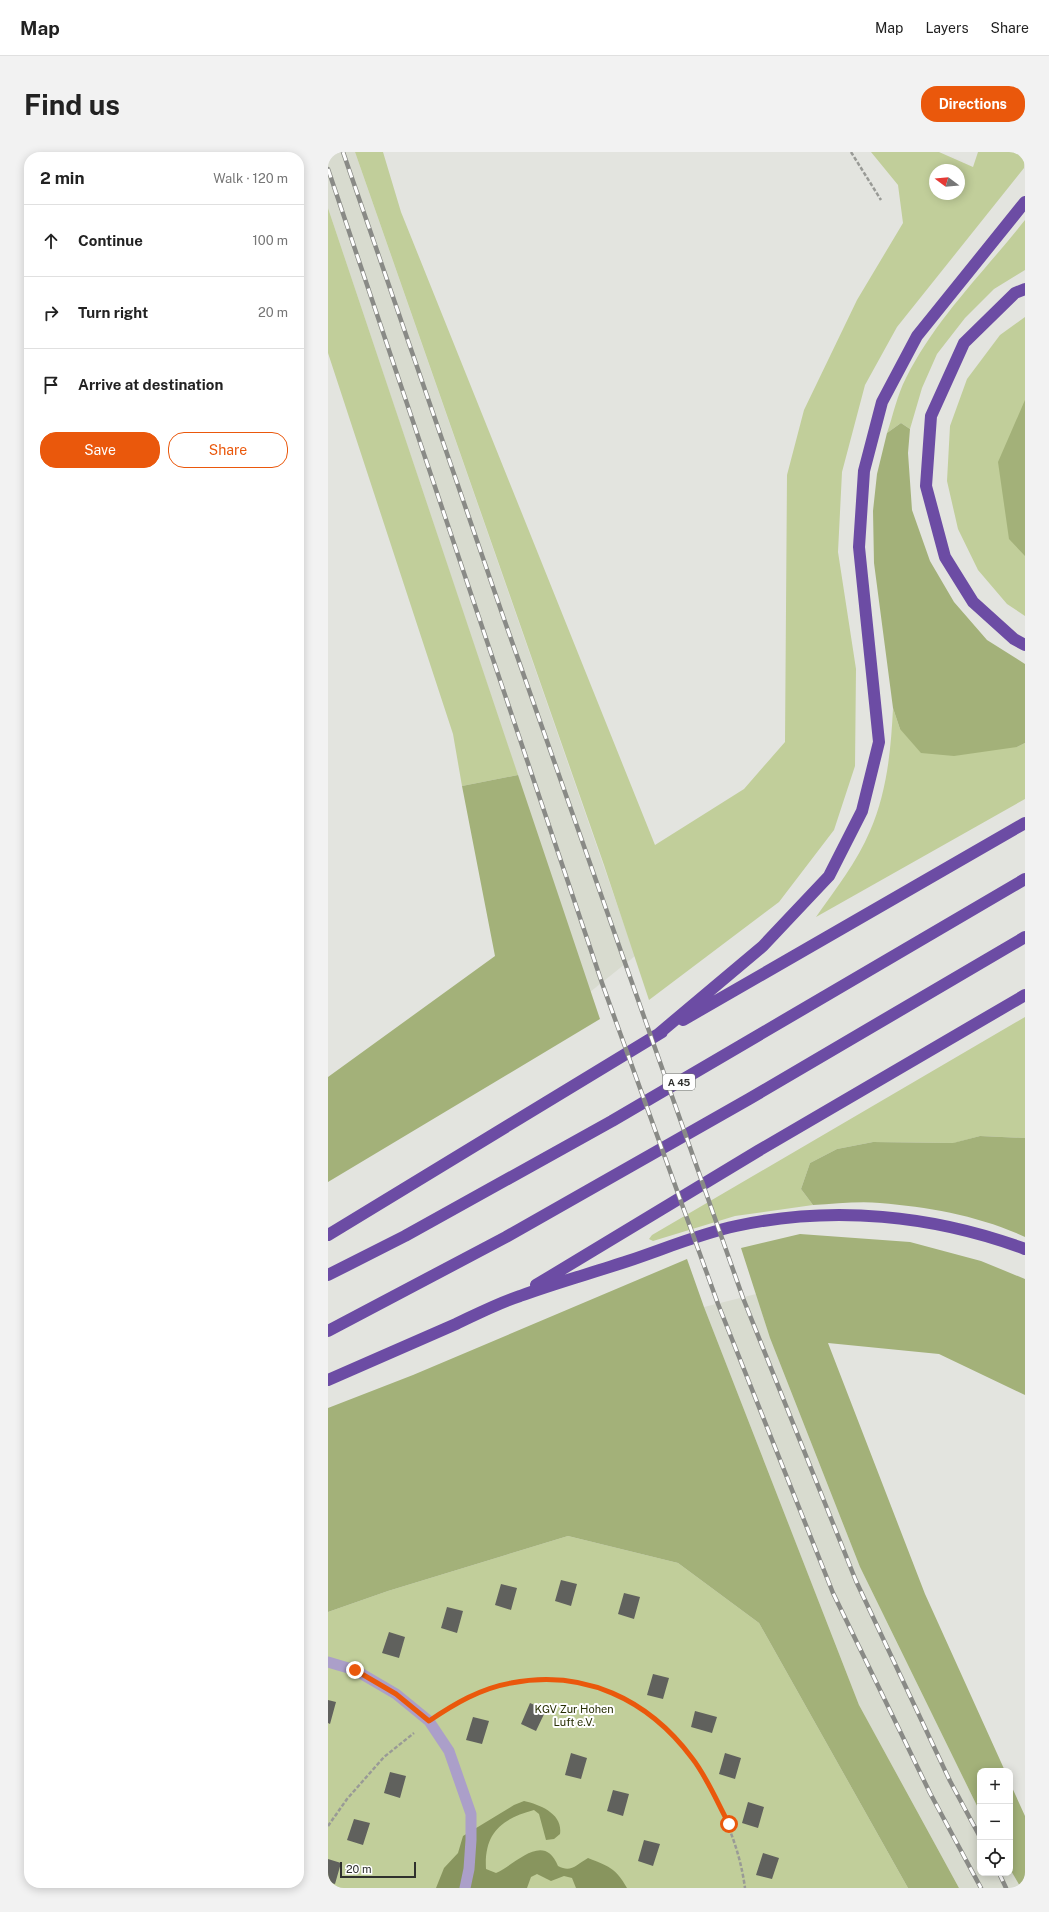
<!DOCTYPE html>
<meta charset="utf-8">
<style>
:root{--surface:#fff;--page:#f2f2f2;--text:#222;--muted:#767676;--line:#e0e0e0;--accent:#ea580c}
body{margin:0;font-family:"Public Sans",sans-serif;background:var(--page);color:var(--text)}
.controls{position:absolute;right:12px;bottom:12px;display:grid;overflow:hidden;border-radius:8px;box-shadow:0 2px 10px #0003}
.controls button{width:36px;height:36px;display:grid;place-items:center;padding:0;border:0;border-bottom:1px solid var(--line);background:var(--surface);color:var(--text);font:20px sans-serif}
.compass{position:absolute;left:601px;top:12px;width:36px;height:36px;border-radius:50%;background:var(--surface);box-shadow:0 2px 10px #0003;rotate:286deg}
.scale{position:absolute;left:12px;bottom:10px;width:76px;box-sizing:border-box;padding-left:4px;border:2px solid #2f302e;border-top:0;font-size:11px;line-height:14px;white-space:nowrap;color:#2f302e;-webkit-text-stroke:3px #fff;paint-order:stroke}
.stop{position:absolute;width:12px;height:12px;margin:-9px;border:3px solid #ea580c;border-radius:50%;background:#fff}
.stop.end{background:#ea580c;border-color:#fff;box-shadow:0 1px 4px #0008}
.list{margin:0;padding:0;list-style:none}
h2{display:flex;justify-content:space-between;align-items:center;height:52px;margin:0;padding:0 16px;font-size:17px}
h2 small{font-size:13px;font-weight:400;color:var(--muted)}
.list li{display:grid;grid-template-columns:26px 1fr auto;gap:12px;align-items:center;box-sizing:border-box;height:72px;padding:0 16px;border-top:1px solid var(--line)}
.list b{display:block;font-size:15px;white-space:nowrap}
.list em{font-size:13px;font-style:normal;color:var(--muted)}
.actions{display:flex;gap:8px;padding:12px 16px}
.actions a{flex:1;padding:9px 0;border:1px solid var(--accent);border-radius:16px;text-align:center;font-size:14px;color:var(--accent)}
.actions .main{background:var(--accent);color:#fff}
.icon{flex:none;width:22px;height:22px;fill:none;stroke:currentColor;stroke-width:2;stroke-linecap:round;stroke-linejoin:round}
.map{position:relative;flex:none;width:697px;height:1736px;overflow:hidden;border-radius:16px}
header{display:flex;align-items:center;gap:24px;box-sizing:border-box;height:56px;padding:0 20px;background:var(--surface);border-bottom:1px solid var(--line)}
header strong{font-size:19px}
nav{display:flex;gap:22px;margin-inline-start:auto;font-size:14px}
.intro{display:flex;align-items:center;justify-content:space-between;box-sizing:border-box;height:96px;padding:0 24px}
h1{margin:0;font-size:28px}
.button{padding:10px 18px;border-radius:16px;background:var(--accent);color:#fff;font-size:14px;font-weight:700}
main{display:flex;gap:24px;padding:0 24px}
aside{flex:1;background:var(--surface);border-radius:16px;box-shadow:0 2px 10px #0003}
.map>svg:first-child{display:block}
.built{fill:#d8dbcf}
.green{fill:#c1ce9a;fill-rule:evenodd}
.forest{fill:#a3b179}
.water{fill:#88955e}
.building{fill:#60615d}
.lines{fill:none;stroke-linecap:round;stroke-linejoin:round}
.path{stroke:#999a96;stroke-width:2.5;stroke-dasharray:4 2;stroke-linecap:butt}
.service{stroke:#ab9fc9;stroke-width:11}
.motorway{stroke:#6c4ca4;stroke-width:12}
.rail-casing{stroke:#898a86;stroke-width:4.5}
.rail{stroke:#fff;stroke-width:3;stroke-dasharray:9;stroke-linecap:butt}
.route{stroke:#ea580c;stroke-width:5}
.labels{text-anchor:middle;stroke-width:4;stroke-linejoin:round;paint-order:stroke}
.shield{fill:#fff;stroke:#6d6e6d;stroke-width:1}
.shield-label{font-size:10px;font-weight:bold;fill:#2f302e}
.park-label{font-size:11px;fill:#272f03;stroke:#fff}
</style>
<header>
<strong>Map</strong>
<nav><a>Map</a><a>Layers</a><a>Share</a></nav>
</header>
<div class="intro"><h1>Find us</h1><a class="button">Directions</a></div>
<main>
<aside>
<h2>2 min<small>Walk · 120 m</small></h2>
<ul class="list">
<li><svg class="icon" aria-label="ahead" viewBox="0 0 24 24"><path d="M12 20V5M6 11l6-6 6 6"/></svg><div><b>Continue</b></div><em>100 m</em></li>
<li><svg class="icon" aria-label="right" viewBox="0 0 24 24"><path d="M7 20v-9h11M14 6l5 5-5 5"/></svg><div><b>Turn right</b></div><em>20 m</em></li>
<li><svg class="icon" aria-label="arrive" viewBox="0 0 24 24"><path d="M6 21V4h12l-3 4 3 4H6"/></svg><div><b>Arrive at destination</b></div></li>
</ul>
<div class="actions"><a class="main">Save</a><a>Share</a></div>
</aside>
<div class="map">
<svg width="697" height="1736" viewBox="0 0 697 1736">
<rect width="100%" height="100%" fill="#e3e4df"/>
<!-- built -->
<path class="built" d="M0,0H27L307,804L262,840L0,56Z
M428,1142L442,1186L532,1415L652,1660V1721H682V1717L693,1736H631L531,1553L376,1155Z"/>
<!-- green -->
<path class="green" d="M27,0H55L73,60L327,693L416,637L457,590L459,323L476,258L529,148L575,71L570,33L543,0H611L645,15L650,0H697L696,16L569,175L537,233L514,320L510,400L528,517L527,614L506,678L451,750L321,848L276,713ZM607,18H631V42H607Z
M0,56L190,623L134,634L125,582L0,201Z
M697,68V118L666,137L637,166L609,202L594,236L582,277L573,271L559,281C565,264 569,243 578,226C608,166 656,120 697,68Z
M697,165V464L679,452L650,418L630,377L619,329L622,274L639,227L672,183Z
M565,556L572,577L689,595L697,591V647L488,765C507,738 529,710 542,679C559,640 563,598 565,556Z
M697,865V986L652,984L626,991L545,990L509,997L482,1011L473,1037L485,1053L407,1064L325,1089L321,1087L324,1083Z
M240,1384L350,1411L431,1471L580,1736H0V1460L60,1439Z"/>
<!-- forest -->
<path class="forest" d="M697,248V404L681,387L670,310Z
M573,271L582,277L580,301L584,358L602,409L626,450L659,488L697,512V591L689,595L626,604L593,601L572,577L565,556L546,411L545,359L549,322L559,281Z
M190,623L272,867L0,1030V925L167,804L134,634Z
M652,984L697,986V1085C652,1064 601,1055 552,1051C530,1049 507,1052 485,1053L473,1037L482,1011L509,997L545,990L625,991Z
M472,1082L582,1090L653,1109L697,1127V1243L611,1202L500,1191L597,1442L677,1619H652V1660L532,1415L442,1186L413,1096Z
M359,1107L376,1155L531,1553L631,1736H580L431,1471L350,1411L240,1384L60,1439L0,1460V1256L85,1223Z
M682,1631L697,1664V1736H693L682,1717Z"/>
<!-- water -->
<path class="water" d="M196,1649C213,1653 235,1662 232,1682L226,1687L218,1688L211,1662L206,1658C173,1667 156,1681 158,1717L168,1721C188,1712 216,1679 230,1714C243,1721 248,1713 260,1706C280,1714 288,1716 299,1736H248L244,1726L236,1724L223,1729L209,1722L203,1725L199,1736H108L116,1716L130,1701L135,1684L186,1653Z"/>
<!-- building -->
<path class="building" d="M233,1428L249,1432L243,1454L227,1449Z
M173,1432L189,1436L183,1458L167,1453Z
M296,1441L312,1445L306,1467L290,1462Z
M119,1455L135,1459L129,1481L113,1476Z
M61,1480L77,1485L71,1506L54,1501Z
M325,1522L341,1526L335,1547L319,1543Z
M0,1548L8,1550L2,1572L0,1571Z
M202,1551L218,1558L208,1579L193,1572Z
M367,1559L389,1565L384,1581L363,1575Z
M145,1565L161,1569L154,1592L138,1588Z
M243,1601L259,1606L253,1627L237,1623Z
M397,1601L413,1606L407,1627L391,1622Z
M62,1620L78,1624L72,1646L56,1641Z
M285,1638L301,1642L295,1664L279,1659Z
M420,1650L436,1655L430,1676L414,1671Z
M26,1667L42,1671L35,1693L19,1688Z
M316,1688L332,1692L325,1714L310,1709Z
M435,1701L451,1706L444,1727L428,1723Z
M0,1707L13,1711L7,1732L0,1730Z"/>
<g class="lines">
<!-- path -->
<path class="path" d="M523,0L553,48
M116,1559C203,1502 303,1523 364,1606C370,1615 375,1625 381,1635C399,1667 412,1699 417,1736
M0,1674L19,1647L56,1605L86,1581"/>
<!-- service -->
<path class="service" d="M0,1510L27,1518L68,1542L101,1569L121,1599L143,1662V1688L141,1717L137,1736"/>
<!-- motorway -->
<path class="motorway" d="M697,137L687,141L636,191L603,264L598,334L617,405L645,450L686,487L697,493
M355,868L697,671
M328,884L435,794L501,724L534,659L551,590L531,395L536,319L554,250L589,184L697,50
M0,1083L334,880
M0,1123L77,1084L284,969L697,727
M208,1133L430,999L697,843
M0,1179L178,1085L421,947L697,785
M0,1228C43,1209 85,1191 128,1172C149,1162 170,1151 192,1144C227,1131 264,1121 300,1109C336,1097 371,1082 408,1074C505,1053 605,1063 697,1097"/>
<!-- rail casing -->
<g class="rail-casing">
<path id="rail" d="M15,0L176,467L415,1146L528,1429L622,1629L652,1685
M0,17L274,831L390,1152L505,1441L602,1641L653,1736
M671,1721L678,1736"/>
</g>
<!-- rail -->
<use href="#rail" class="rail"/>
</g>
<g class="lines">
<!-- route -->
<path class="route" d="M27,1518L68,1542L101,1569C126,1552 153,1536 183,1531C256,1517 320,1547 364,1606C379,1625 389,1650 401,1672"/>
</g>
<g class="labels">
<!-- shield labels -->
<rect class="shield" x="335" y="922" width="32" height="16" rx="3"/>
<g class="shield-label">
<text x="351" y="934">A 45</text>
</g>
<!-- park labels -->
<g class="park-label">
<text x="246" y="1561">KGV Zur Hohen<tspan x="246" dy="13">Luft e.V.</tspan></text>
</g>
</g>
</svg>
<div class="controls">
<button>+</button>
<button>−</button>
<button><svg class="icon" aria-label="locate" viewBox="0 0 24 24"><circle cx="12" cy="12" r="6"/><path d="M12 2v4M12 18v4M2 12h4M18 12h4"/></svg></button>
</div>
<svg class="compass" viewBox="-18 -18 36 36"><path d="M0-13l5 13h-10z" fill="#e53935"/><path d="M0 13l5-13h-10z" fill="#767676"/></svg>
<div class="scale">20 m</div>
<div class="stop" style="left:401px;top:1672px"></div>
<div class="stop end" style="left:27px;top:1518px"></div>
</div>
</main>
